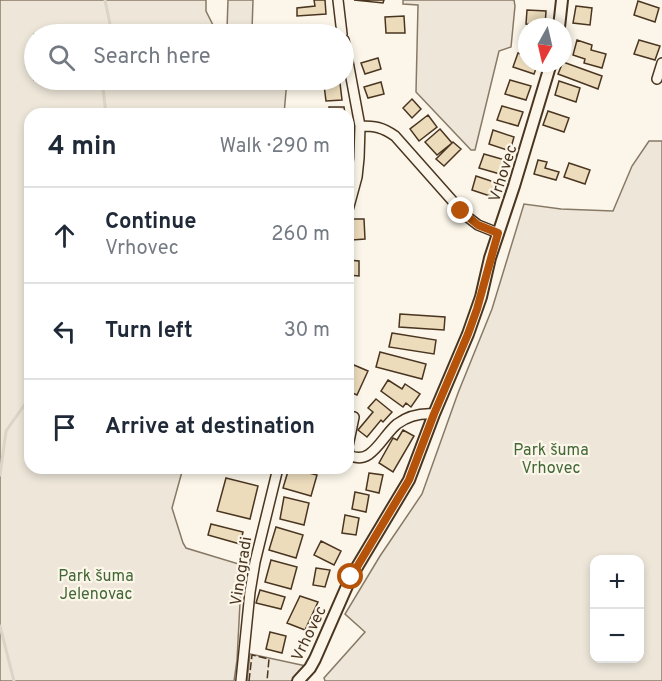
<!DOCTYPE html>
<meta charset="utf-8">
<style>
:root{--surface:#fff;--page:#f6f6f7;--text:#1f2937;--muted:#747a83;--line:#e0e1e3}
body{margin:0;font-family:Overpass,sans-serif;background:var(--page);color:var(--text)}
.controls{position:absolute;right:18px;bottom:18px;display:grid;overflow:hidden;border-radius:12px;box-shadow:0 3px 9px #0003}
.controls button{width:54px;height:54px;display:grid;place-items:center;padding:0;border:0;border-bottom:2px solid var(--line);background:var(--surface);color:var(--text);font:30px sans-serif}
.compass{position:absolute;left:518px;top:18px;width:54px;height:54px;border-radius:50%;background:var(--surface);box-shadow:0 3px 9px #0003;rotate:188deg}
.stop{position:absolute;width:18px;height:18px;margin:-14px;border:4px solid #b45309;border-radius:50%;background:#fff}
.stop.end{background:#b45309;border-color:#fff;box-shadow:0 2px 6px #0008}
.list{margin:0;padding:0;list-style:none}
h2{display:flex;justify-content:space-between;align-items:center;height:78px;margin:0;padding:0 24px;font-size:26px}
h2 small{font-size:20px;font-weight:400;color:var(--muted)}
.list li{display:grid;grid-template-columns:39px 1fr auto;gap:18px;align-items:center;box-sizing:border-box;height:96px;padding:0 24px;border-top:2px solid var(--line)}
.list b{display:block;font-size:22px;white-space:nowrap}
.list p{margin:0;font-size:20px;white-space:nowrap;color:var(--muted)}
.list em{font-size:20px;font-style:normal;color:var(--muted)}
.icon{flex:none;width:33px;height:33px;fill:none;stroke:currentColor;stroke-width:2;stroke-linecap:round;stroke-linejoin:round}
.map{position:relative;flex:none;width:662px;height:681px;overflow:hidden}
.search{position:absolute;background:var(--surface);box-shadow:0 3px 9px #0003;left:24px;top:24px;width:330px;height:66px;display:flex;align-items:center;gap:15px;box-sizing:border-box;padding:0 21px;border-radius:33px;color:var(--muted);font-size:22px}
.panel{position:absolute;background:var(--surface);box-shadow:0 3px 9px #0003;left:24px;top:108px;width:330px;height:366px;border-radius:18px}
.map>svg:first-child{display:block}
.green{fill:#ede6d9;stroke:#887966;stroke-width:1.5;fill-rule:evenodd}
.lines{fill:none;stroke-linecap:round;stroke-linejoin:round}
.stream{stroke:#dcd4c6;stroke-width:3}
.building{fill:#ecdcbc;stroke:#4a3520;stroke-width:1.5}
.minor-casing{stroke:#4a3520;stroke-width:12}
.tertiary-casing{stroke:#4a3520;stroke-width:14}
.minor{stroke:#fbf6e9;stroke-width:9}
.tertiary{stroke:#fbf6e9;stroke-width:10}
.fence{stroke:#4a3520;stroke-width:1.5;stroke-dasharray:8 3;stroke-linecap:butt}
.route{stroke:#b45309;stroke-width:8}
.labels{text-anchor:middle;stroke-width:4.5;stroke-linejoin:round;paint-order:stroke}
.street-label{font-size:16px;fill:#4a3520;stroke:#fbf6e9}
.park-label{font-size:16px;fill:#436837;stroke:#fbf6e9}
</style>
<div class="map">
<svg width="662" height="681" viewBox="0 0 662 681">
<rect width="100%" height="100%" fill="#fbf6e9"/>
<!-- green -->
<path class="green" d="M0,0H206V11L216,31L231,34H34V80H287L284,114H30V468H183L172,508L183,543L186,548L242,565L237,660L234,681H0Z
M228,0H253L252,30L227,29Z
M403,0H514L515,6L511,47L499,51L475,150H471L416,92L418,5L403,4Z
M649,141H662V681H325L324,678L365,632L345,614L380,556L422,494L458,393L492,309L524,204L561,209L613,211L632,166ZM594,560H640V658H594Z
M250,654L306,666L293,681H247Z"/>
<g class="lines">
<!-- stream -->
<path class="stream" d="M105,0L110,24L108,34
M102,80L106,114
M0,475L6,431L30,397
M0,626L14,681"/>
</g>
<!-- building -->
<path class="building" d="M314,0H325L326,14L297,16V8L315,6Z
M354,0H384L383,3Z
M638,1L659,8L655,22L634,15Z
M576,6L592,8L590,25L573,23Z
M527,10L546,11L545,26L526,24Z
M404,16L405,33H386L385,17Z
M524,35L527,36V51L520,49Z
M577,40L592,45L591,50L606,54L602,68L584,63L585,59L573,55Z
M639,40L660,46L655,60L634,54Z
M518,53L527,56V63H538L534,74L513,67Z
M378,58L381,69L365,74L361,63Z
M563,62L602,76L598,89L558,74Z
M510,80L531,86L526,100L505,94Z
M559,81L580,88L576,102L555,95Z
M381,82L384,94L368,98L364,87Z
M340,83L342,100L326,101L324,85Z
M412,99L421,109L412,118L403,108Z
M502,106L523,112L518,126L497,120Z
M329,107H344L345,114H330Z
M548,111L569,118L564,132L543,125Z
M428,115L437,127L419,141L410,129Z
M440,129L452,143L437,155L425,142Z
M493,130L514,137L510,151L489,144Z
M453,142L461,149L444,166L436,159Z
M484,154L505,160L500,174L479,168Z
M538,160L547,162L545,168L559,172L556,180L534,174Z
M569,163L590,170L585,184L564,177Z
M476,176L497,183L493,197L472,190Z
M351,219H364L365,239L352,240Z
M348,260L359,261V276L348,275Z
M400,314L445,317L444,330L399,327Z
M392,333L436,340L434,354L389,347Z
M380,352L426,364L422,379L376,367Z
M354,365L368,371L357,395L348,391V379Z
M388,380L402,389L405,384L420,394L411,407L406,403L403,407L381,391Z
M376,399L392,412L383,422L381,420L367,437L358,430L373,412L368,408Z
M403,430L414,436L393,472L379,463L393,438L397,440Z
M289,468L317,475L311,496L283,488Z
M369,473L383,475L379,493L366,490Z
M226,478L258,486L250,519L217,511Z
M355,492L369,495L366,512L352,509Z
M284,497L309,503L304,525L280,519Z
M345,515L359,518L356,535L342,533Z
M211,524L243,532L240,544L208,535Z
M276,527L303,535L296,558L269,550Z
M321,541L341,551L334,565L314,555Z
M271,560L297,567L291,589L265,582Z
M316,568L330,570L325,587L313,585Z
M260,590L285,597L281,609L256,603Z
M300,596L318,602L305,630L287,623Z
M270,632L286,636L282,653L266,649Z"/>
<g class="lines">
<!-- minor casing -->
<g class="minor-casing">
<path id="minor" d="M338,0L342,34
M344,40L360,126L359,158L357,177L348,210
M657,79L662,63
M360,126C375,126 382,127 395,136L465,215L478,225L498,233
M348,446L354,417
M348,448L349,455C371,467 382,436 397,424C408,416 420,413 434,414
M241,681L250,592L255,562L278,468"/>
</g>
<!-- tertiary casing -->
<g class="tertiary-casing">
<path id="tertiary" d="M559,27L562,0
M298,681L310,668L315,659L351,577L409,480L434,414L468,334L481,297L490,258L514,186L551,63"/>
</g>
<!-- minor -->
<use href="#minor" class="minor"/>
<!-- tertiary -->
<use href="#tertiary" class="tertiary"/>
<!-- fence -->
<path class="fence" d="M249,681L252,655L269,659L267,681"/>
</g>
<g class="lines">
<!-- route -->
<path class="route" d="M351,577L409,480L434,414L468,334L477,309L498,233L478,225L461,211"/>
</g>
<g class="labels">
<!-- street labels -->
<g class="street-label">
<text transform="translate(502 173) rotate(-72)" y="6">Vrhovec</text>
<text transform="translate(240 571) rotate(-81)" y="6">Vinogradi</text>
<text transform="translate(308 633) rotate(-64)" y="6">Vrhovec</text>
</g>
<!-- park labels -->
<g class="park-label">
<text x="551" y="455">Park šuma<tspan x="551" dy="18">Vrhovec</tspan></text>
<text x="96" y="581">Park šuma<tspan x="96" dy="18">Jelenovac</tspan></text>
</g>
</g>
</svg>
<div class="controls">
<button>+</button>
<button>−</button>
</div>
<svg class="compass" viewBox="-18 -18 36 36"><path d="M0-13l5 13h-10z" fill="#e53935"/><path d="M0 13l5-13h-10z" fill="#747a83"/></svg>
<div class="stop" style="left:351px;top:577px"></div>
<div class="stop end" style="left:461px;top:211px"></div>
<div class="search"><svg class="icon" aria-label="search" viewBox="0 0 24 24"><circle cx="10" cy="10" r="6"/><path d="M15 15l6 6"/></svg>Search here</div>
<section class="panel">
<h2>4 min<small>Walk · 290 m</small></h2>
<ul class="list">
<li><svg class="icon" aria-label="ahead" viewBox="0 0 24 24"><path d="M12 20V5M6 11l6-6 6 6"/></svg><div><b>Continue</b><p>Vrhovec</p></div><em>260 m</em></li>
<li><svg class="icon" aria-label="left" viewBox="0 0 24 24"><path d="M17 20v-9H6M10 6l-5 5 5 5"/></svg><div><b>Turn left</b></div><em>30 m</em></li>
<li><svg class="icon" aria-label="arrive" viewBox="0 0 24 24"><path d="M6 21V4h12l-3 4 3 4H6"/></svg><div><b>Arrive at destination</b></div></li>
</ul>
</section>
</div>
